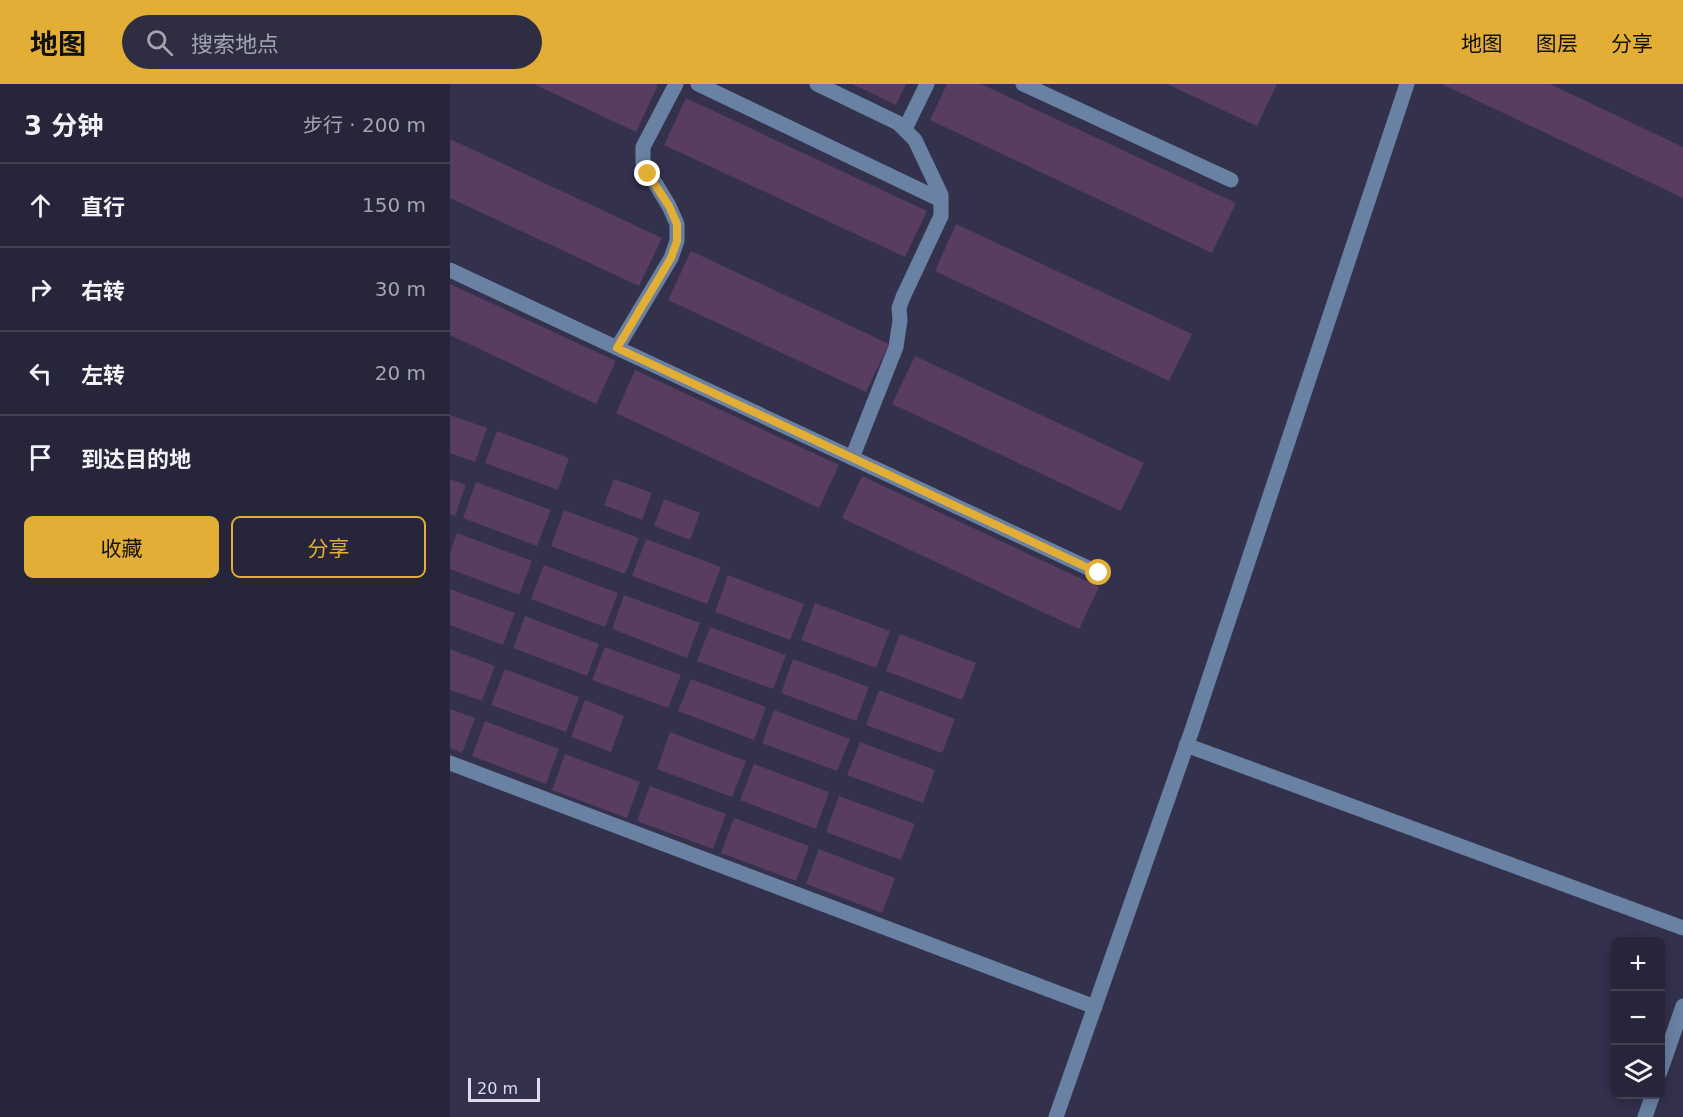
<!DOCTYPE html>
<html lang="zh">
<meta charset="utf-8">
<style>
:root{--surface:#262539;--page:#2e2d41;--text:#f1f3f6;--muted:#a4a5ae;--line:#424253;--accent:#e3ae35}
body{margin:0;font-family:"DejaVu Sans","Noto Sans SC",sans-serif;background:var(--page);color:var(--text)}
.controls{position:absolute;right:18px;bottom:18px;display:grid;overflow:hidden;border-radius:9px;box-shadow:0 3px 15px #0003}
.controls button{width:54px;height:54px;display:grid;place-items:center;padding:0;border:0;border-bottom:2px solid var(--line);background:var(--surface);color:var(--text);font:30px sans-serif}
.scale{position:absolute;left:18px;bottom:15px;width:72px;box-sizing:border-box;padding-left:6px;border:3px solid #dde;border-top:0;font-size:16px;line-height:21px;white-space:nowrap;color:#dde;-webkit-text-stroke:4px #33314c;paint-order:stroke}
.stop{position:absolute;width:18px;height:18px;margin:-14px;border:4px solid #e3ae35;border-radius:50%;background:#fff}
.stop.end{background:#e3ae35;border-color:#fff;box-shadow:0 2px 6px #0008}
.list{margin:0;padding:0;list-style:none}
h2{display:flex;justify-content:space-between;align-items:center;height:78px;margin:0;padding:0 24px;font-size:26px}
h2 small{font-size:20px;font-weight:400;color:var(--muted)}
.list li{display:grid;grid-template-columns:39px 1fr auto;gap:18px;align-items:center;box-sizing:border-box;height:84px;padding:0 24px;border-top:2px solid var(--line)}
.list b{display:block;font-size:22px;white-space:nowrap}
.list em{font-size:20px;font-style:normal;color:var(--muted)}
.actions{display:flex;gap:12px;padding:18px 24px}
.actions a{flex:1;padding:14px 0;border:2px solid var(--accent);border-radius:9px;text-align:center;font-size:21px;color:var(--accent)}
.actions .main{background:var(--accent);color:#111}
.icon{flex:none;width:33px;height:33px;fill:none;stroke:currentColor;stroke-width:2;stroke-linecap:round;stroke-linejoin:round}
.map{position:relative;flex:none;width:1233px;height:1033px;overflow:hidden}
header{display:flex;align-items:center;gap:36px;box-sizing:border-box;height:84px;padding:0 30px;background:var(--accent);color:#111}
header strong{font-size:28px}
nav{display:flex;gap:33px;margin-inline-start:auto;font-size:21px}
.search{width:420px;height:54px;background:var(--page);display:flex;align-items:center;gap:15px;box-sizing:border-box;padding:0 21px;border-radius:33px;color:var(--muted);font-size:22px}
main{display:flex}
aside{flex:1;background:var(--surface)}
.map>svg:first-child{display:block}
.building{fill:#583d60}
.lines{fill:none;stroke-linecap:round;stroke-linejoin:round}
.minor{stroke:#6981a2;stroke-width:15}
.route{stroke:#e3ae35;stroke-width:8}
</style>
<header>
<strong>地图</strong>
<div class="search"><svg class="icon" aria-label="search" viewBox="0 0 24 24"><circle cx="10" cy="10" r="6"/><path d="M15 15l6 6"/></svg>搜索地点</div>
<nav><a>地图</a><a>图层</a><a>分享</a></nav>
</header>
<main>
<aside>
<h2>3 分钟<small>步行 · 200 m</small></h2>
<ul class="list">
<li><svg class="icon" aria-label="ahead" viewBox="0 0 24 24"><path d="M12 20V5M6 11l6-6 6 6"/></svg><div><b>直行</b></div><em>150 m</em></li>
<li><svg class="icon" aria-label="right" viewBox="0 0 24 24"><path d="M7 20v-9h11M14 6l5 5-5 5"/></svg><div><b>右转</b></div><em>30 m</em></li>
<li><svg class="icon" aria-label="left" viewBox="0 0 24 24"><path d="M17 20v-9H6M10 6l-5 5 5 5"/></svg><div><b>左转</b></div><em>20 m</em></li>
<li><svg class="icon" aria-label="arrive" viewBox="0 0 24 24"><path d="M6 21V4h12l-3 4 3 4H6"/></svg><div><b>到达目的地</b></div></li>
</ul>
<div class="actions"><a class="main">收藏</a><a>分享</a></div>
</aside>
<div class="map">
<svg width="1233" height="1033" viewBox="0 0 1233 1033">
<rect width="100%" height="100%" fill="#33314c"/>
<!-- building -->
<path class="building" d="M84,0H206L208,1L186,48Z
M402,0H456L446,21Z
M497,0H531L786,119L762,169L480,36Z
M717,0H827L807,42Z
M992,0H1100L1233,63V114Z
M236,14L477,127L455,173L214,61Z
M0,55L212,154L189,202L0,114Z
M506,140L742,250L719,297L485,187Z
M241,167L439,260L416,308L218,216Z
M0,200L166,277L146,320L0,251Z
M465,272L694,379L671,427L442,320Z
M185,286L389,381L369,424L166,329Z
M0,331L37,344L25,378L0,369Z
M47,347L119,374L108,406L35,379Z
M412,392L649,503L629,545L392,434Z
M0,395L16,401L5,432L0,430Z
M164,395L202,409L192,436L154,421Z
M26,398L101,426L87,462L13,434Z
M214,415L250,429L240,456L204,442Z
M114,426L189,454L175,490L101,462Z
M7,449L82,477L69,511L0,485V468Z
M196,455L271,483L257,520L182,492Z
M94,481L168,509L155,543L81,515Z
M278,491L354,520L340,556L265,528Z
M0,505L65,529L53,561L0,541Z
M174,511L250,539L237,574L162,545Z
M365,519L440,547L426,584L351,556Z
M75,532L149,560L137,592L63,564Z
M260,543L336,571L323,605L247,577Z
M450,550L526,579L512,616L436,587Z
M155,563L231,591L218,624L142,596Z
M0,565L45,582L32,617L0,606Z
M343,575L419,603L406,637L331,609Z
M55,585L129,613L116,648L41,621Z
M241,595L316,623L304,656L228,627Z
M429,606L505,635L492,669L416,641Z
M135,616L174,632L161,668L121,653Z
M0,625L25,634L12,669L0,664Z
M324,626L400,655L387,687L312,659Z
M35,637L109,665L96,700L22,672Z
M220,648L296,677L282,713L207,685Z
M410,658L485,686L473,719L397,691Z
M115,670L190,698L177,734L102,706Z
M304,680L379,708L366,745L290,716Z
M200,702L276,730L263,765L187,737Z
M389,712L465,740L451,776L376,748Z
M284,734L359,762L346,797L271,769Z
M369,765L445,794L432,829L356,800Z"/>
<g class="lines">
<!-- minor -->
<path class="minor" d="M248,0L491,116
M367,0L448,39L465,56L491,111V132L453,213L449,224L450,236L446,263L402,374
M573,0L781,96
M455,45L477,0
M0,186L649,489
M167,264L221,174L227,157V140L219,122L193,79V63L226,0
M736,661L1233,844
M0,679L645,923
M1210,988L1233,922
M606,1033L742,646L957,0
M1195,1033L1203,1010"/>
</g>
<g class="lines">
<!-- route -->
<path class="route" d="M198,90L219,122L227,140V157L221,174L167,264L649,489"/>
</g>
</svg>
<div class="controls">
<button>+</button>
<button>−</button>
<button><svg class="icon" aria-label="layers" viewBox="0 0 24 24"><path d="M12 4l9 5-9 5-9-5zM3 14l9 5 9-5"/></svg></button>
</div>
<div class="scale">20 m</div>
<div class="stop" style="left:649px;top:489px"></div>
<div class="stop end" style="left:198px;top:90px"></div>
</div>
</main>
